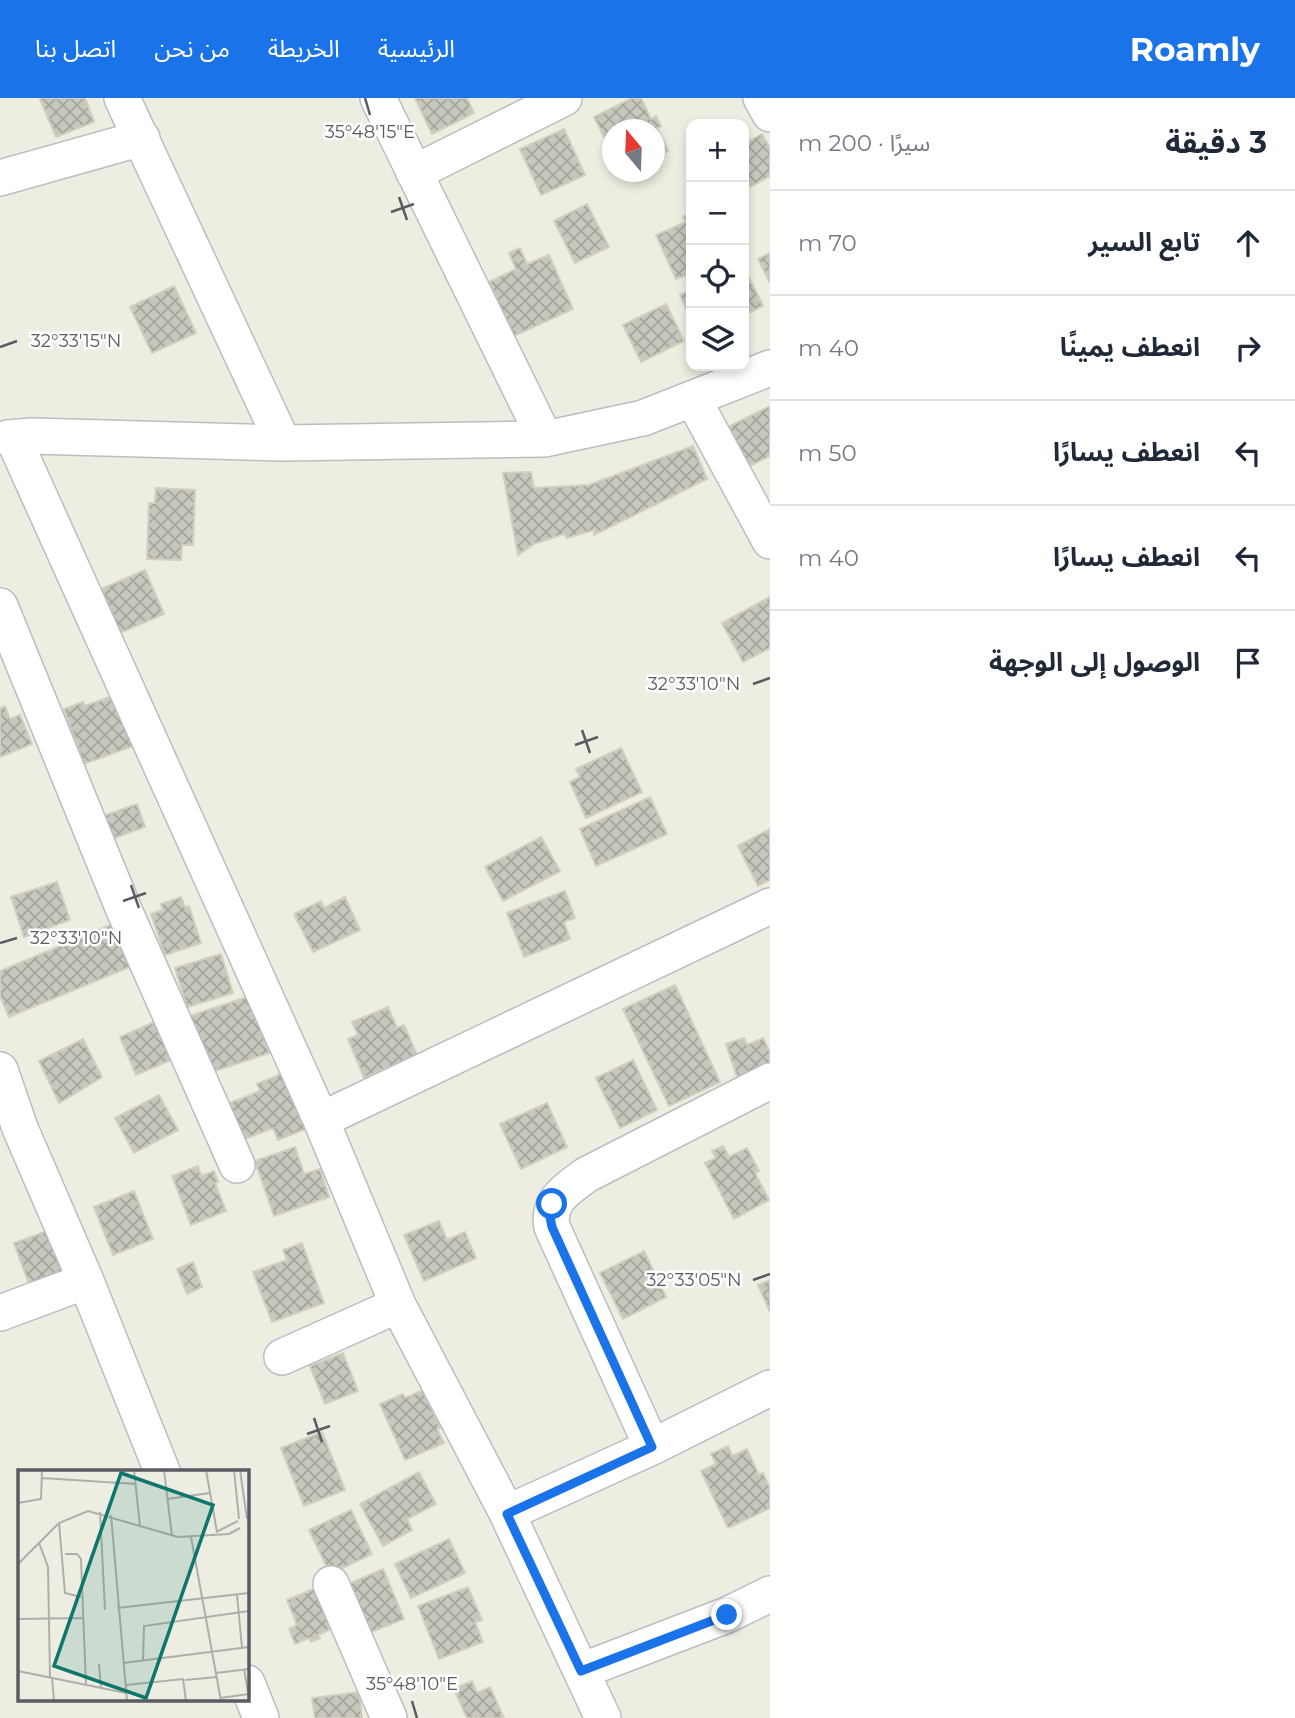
<!DOCTYPE html>
<html lang="ar">
<meta charset="utf-8">
<style>
:root{--surface:#fff;--page:#f2f2f3;--text:#1f2937;--muted:#747a83;--line:#e0e1e3;--accent:#1a73e8}
body{margin:0;font-family:Montserrat,"Noto Sans Arabic",sans-serif;background:var(--page);color:var(--text);direction:rtl}
.controls{position:absolute;right:21px;top:21px;display:grid;overflow:hidden;border-radius:14px;box-shadow:0 4px 10px #0003}
.controls button{width:63px;height:63px;display:grid;place-items:center;padding:0;border:0;border-bottom:2px solid var(--line);background:var(--surface);color:var(--text);font:35px sans-serif}
.compass{position:absolute;left:602px;top:21px;width:63px;height:63px;border-radius:50%;background:var(--surface);box-shadow:0 4px 10px #0003;rotate:341deg}
.stop{position:absolute;width:21px;height:21px;margin:-16px;border:5px solid #1a73e8;border-radius:50%;background:#fff}
.stop.end{background:#1a73e8;border-color:#fff;box-shadow:0 2px 7px #0008}
.list{margin:0;padding:0;list-style:none}
h2{display:flex;justify-content:space-between;align-items:center;height:91px;margin:0;padding:0 28px;font-size:30px}
h2 small{font-size:23px;font-weight:400;color:var(--muted)}
.list li{display:grid;grid-template-columns:46px 1fr auto;gap:21px;align-items:center;box-sizing:border-box;height:105px;padding:0 28px;border-top:2px solid var(--line)}
.list b{display:block;font-size:26px;white-space:nowrap}
.list em{font-size:23px;font-style:normal;color:var(--muted)}
.icon{flex:none;width:38px;height:38px;fill:none;stroke:currentColor;stroke-width:2;stroke-linecap:round;stroke-linejoin:round}
.map{position:relative;flex:none;width:770px;height:1620px;overflow:hidden;direction:ltr}
header{display:flex;align-items:center;gap:42px;box-sizing:border-box;height:98px;padding:0 35px;background:var(--accent);color:#fff}
header strong{font-size:33px}
nav{display:flex;gap:38px;margin-inline-start:auto;font-size:24px}
main{display:flex}
aside{flex:1;background:var(--surface)}
.map>svg:first-child{display:block}
.building{fill:url(#building-cross-hatch);stroke:#d2cfbf;stroke-width:2}
.lines{fill:none;stroke-linecap:round;stroke-linejoin:round}
.minor-casing{stroke:#bcbdc3;stroke-width:38}
.minor{stroke:#fff;stroke-width:35}
.route{stroke:#1a73e8;stroke-width:9}
.ticks{fill:none;stroke:#5a5c63;stroke-width:2.5}
.inset-road{fill:none;stroke:#aeafab;stroke-width:2}
.view{fill:#0f766e;fill-opacity:0.15;stroke:#0f766e;stroke-width:3.5}
.inset-edge{fill:none;stroke:#5a5c63;stroke-width:3.5}
.ticks-label{font-size:18px;text-anchor:middle;fill:#5a5c63;stroke:#fff;stroke-width:5;stroke-linejoin:round;paint-order:stroke}
</style>
<header>
<strong>Roamly</strong>
<nav><a>الرئيسية</a><a>الخريطة</a><a>من نحن</a><a>اتصل بنا</a></nav>
</header>
<main>
<aside>
<h2>3 دقيقة<small>سيرًا · 200 m</small></h2>
<ul class="list">
<li><svg class="icon" aria-label="ahead" viewBox="0 0 24 24"><path d="M12 20V5M6 11l6-6 6 6"/></svg><div><b>تابع السير</b></div><em>70 m</em></li>
<li><svg class="icon" aria-label="right" viewBox="0 0 24 24"><path d="M7 20v-9h11M14 6l5 5-5 5"/></svg><div><b>انعطف يمينًا</b></div><em>40 m</em></li>
<li><svg class="icon" aria-label="left" viewBox="0 0 24 24"><path d="M17 20v-9H6M10 6l-5 5 5 5"/></svg><div><b>انعطف يسارًا</b></div><em>50 m</em></li>
<li><svg class="icon" aria-label="left" viewBox="0 0 24 24"><path d="M17 20v-9H6M10 6l-5 5 5 5"/></svg><div><b>انعطف يسارًا</b></div><em>40 m</em></li>
<li><svg class="icon" aria-label="arrive" viewBox="0 0 24 24"><path d="M6 21V4h12l-3 4 3 4H6"/></svg><div><b>الوصول إلى الوجهة</b></div></li>
</ul>
</aside>
<div class="map">
<svg width="770" height="1620" viewBox="0 0 770 1620">
<defs>
<pattern id="building-cross-hatch" width="8" height="8" patternUnits="userSpaceOnUse" patternTransform="scale(1.75)"><rect width="8" height="8" fill="#c8c7be"/><path d="M0 0l8 8M0 8l8-8" fill="none" stroke="#a5a59e"/></pattern>
</defs>
<rect width="100%" height="100%" fill="#edede1"/>
<!-- building -->
<path class="building" d="M43,0H85L94,24L56,39L40,1Z
M415,0H467L474,15L432,36Z
M632,0H641L651,21L656,18L661,28L657,30L668,53L654,60V32H612V55L594,19Z
M564,31L585,77L541,97L520,51Z
M762,36L770,50V78L748,90L744,82V46Z
M587,106L609,149L575,165L554,123Z
M691,115V175L676,181L656,137L686,124L683,119Z
M520,150L527,166L549,157L573,211L514,238L489,184L516,171L509,155Z
M770,155V185L758,161Z
M744,169L763,208L744,217Z
M174,188L196,235L152,255L130,209Z
M691,192V221L680,197Z
M666,206L684,243L641,264L623,227Z
M770,308V358L748,369L728,329Z
M693,348L707,381L594,437V432L567,440L564,436L534,446L518,457L503,375L531,374L534,390L589,387Z
M156,390L195,392L193,447H182L181,462L147,461L149,405H155Z
M145,472L164,516L120,535L101,491Z
M770,499V550L743,564L722,525Z
M118,596L136,647L84,666L64,611L83,604L85,608Z
M5,608L10,621L20,617L32,646L0,659V610Z
M621,650L642,694L586,720L570,684L580,679L576,671Z
M650,699L667,736L596,768L580,731Z
M137,706L145,729L112,741L103,718Z
M770,731V782L758,788L738,748Z
M541,739L560,773L503,803L485,769Z
M57,784L70,822L24,839L11,799Z
M565,793L575,820L564,824L570,841L524,859L507,815Z
M181,799L185,809L189,808L201,845L165,857L151,816L163,812L161,806Z
M345,799L360,832L313,854L294,816L321,803L324,810Z
M127,820L144,863L9,919L0,898V873Z
M221,856L233,895L187,909L175,870Z
M675,887L720,984L669,1008L623,911Z
M250,898L269,955L209,975L190,918Z
M388,909L397,930L404,927L417,957L364,980L348,941L358,937L352,924Z
M159,922L185,956L136,977L120,939Z
M744,940L747,947L763,940L770,954V967L737,979L726,946Z
M83,941L102,979L59,1005L39,963Z
M633,962L657,1012L620,1030L596,980Z
M283,975L306,1031L278,1042L273,1030L242,1042L227,1006L260,993L257,986Z
M159,997L178,1032L134,1055L115,1020Z
M547,1005L567,1049L521,1071L500,1026Z
M723,1048L729,1059L747,1050L759,1073L755,1075L769,1102L734,1121L705,1065L716,1060L712,1053Z
M295,1049L304,1076L320,1071L329,1099L274,1118L255,1063Z
M198,1068L201,1078L214,1073L218,1084L215,1085L226,1113L191,1127L172,1078Z
M134,1093L153,1141L113,1157L94,1109Z
M439,1123L447,1142L465,1134L476,1160L424,1183L404,1137Z
M61,1128L77,1169L29,1186L14,1145Z
M302,1145L324,1205L272,1224L253,1174L287,1162L283,1152Z
M644,1153L666,1199L623,1221L600,1175Z
M193,1164L202,1189L187,1196L177,1171Z
M770,1182V1214L758,1187Z
M343,1255L358,1293L325,1306L310,1268Z
M423,1292L440,1330L437,1331L444,1345L405,1362L380,1306L403,1296L405,1300Z
M322,1334L345,1392L304,1408L281,1350Z
M728,1348L732,1358L747,1351L759,1377L763,1375L770,1390V1410L728,1430L701,1373L716,1366L711,1356Z
M419,1374L436,1406L407,1421L412,1432L383,1448L360,1406Z
M351,1412L372,1456L330,1476L309,1432Z
M449,1441L465,1475L411,1500L395,1466Z
M383,1471L404,1521L364,1537L344,1488Z
M468,1489L482,1522L475,1524L483,1544L439,1561L418,1508Z
M316,1490L333,1530L318,1537L320,1540L311,1544L309,1540L295,1546L289,1531L297,1527L287,1502Z
M472,1583L477,1595L490,1589L504,1620H467L454,1591Z
M359,1594L362,1620H315L312,1600Z"/>
<g class="lines">
<!-- minor casing -->
<g class="minor-casing">
<path id="minor" d="M122,0L283,345
M378,0L545,341
M761,0L770,16
M414,75L564,0
M0,80L142,40
M693,301L770,443
M32,338L19,353L321,1022L398,1207L507,1415L603,1620
M8,340L32,338L283,345L545,341L643,320L770,270
M0,508L124,812L237,1067
M0,972L20,1030L86,1183L162,1373
M321,1022L770,808
M0,1215L86,1183
M282,1259L398,1207
M652,1349L552,1129C547,1103 567,1091 586,1077L770,983
M507,1415L652,1349L770,1290
M331,1486L389,1620
M581,1573L727,1517L770,1496
M247,1585L261,1620"/>
</g>
<!-- minor -->
<use href="#minor" class="minor"/>
</g>
<g class="lines">
<!-- route -->
<path class="route" d="M552,1106L550,1119L552,1129L652,1349L507,1416L581,1573L727,1517"/>
</g>
<!-- ticks -->
<path class="ticks" d="M365,0L370,17M399,99L407,122M391,114L414,106M0,249L17,243M753,586L770,580M582,632L590,655M575,647L598,639M131,787L139,810M123,803L146,795M0,845L17,840M753,1182L770,1176M314,1320L322,1344M307,1336L330,1328M412,1603L417,1620"/>
<!-- overview -->
<g transform="translate(18 1372)">
<rect width="231" height="231" fill="#edede1"/>
<path class="inset-road" d="M116,0L122,56M146,0L154,66M188,0L199,62M216,0L221,49M222,0L229,49M24,8L118,14M149,29L192,23M0,33L23,29L24,0M82,42L87,140M93,45L109,231M41,53L47,123L63,127M198,62L220,51M173,67L203,231M21,73L30,97L32,208M47,84H59L63,89L68,215M0,94L41,53L70,41L160,67L211,64L222,58M219,125L224,178M99,138L231,123M0,149L65,148M125,191L126,156L231,141M105,193L231,177M81,194L83,219M226,199L231,228M0,201L108,223M198,203L231,199M34,208L36,231M167,210L199,207M108,215L165,209L168,231M202,228L231,224"/>
<path class="view" d="M103,3L195,35L128,228L36,196Z"/>
<rect width="231" height="231" class="inset-edge"/>
</g>
<g class="ticks-label">
<text x="370" y="40">35°48'15"E</text>
<text x="76" y="249">32°33'15"N</text>
<text x="694" y="592">32°33'10"N</text>
<text x="76" y="846">32°33'10"N</text>
<text x="694" y="1188">32°33'05"N</text>
<text x="412" y="1592">35°48'10"E</text>
</g>
</svg>
<div class="controls">
<button>+</button>
<button>−</button>
<button><svg class="icon" aria-label="locate" viewBox="0 0 24 24"><circle cx="12" cy="12" r="6"/><path d="M12 2v4M12 18v4M2 12h4M18 12h4"/></svg></button>
<button><svg class="icon" aria-label="layers" viewBox="0 0 24 24"><path d="M12 4l9 5-9 5-9-5zM3 14l9 5 9-5"/></svg></button>
</div>
<svg class="compass" viewBox="-18 -18 36 36"><path d="M0-13l5 13h-10z" fill="#e53935"/><path d="M0 13l5-13h-10z" fill="#747a83"/></svg>
<div class="stop" style="left:552px;top:1106px"></div>
<div class="stop end" style="left:727px;top:1517px"></div>
</div>
</main>
